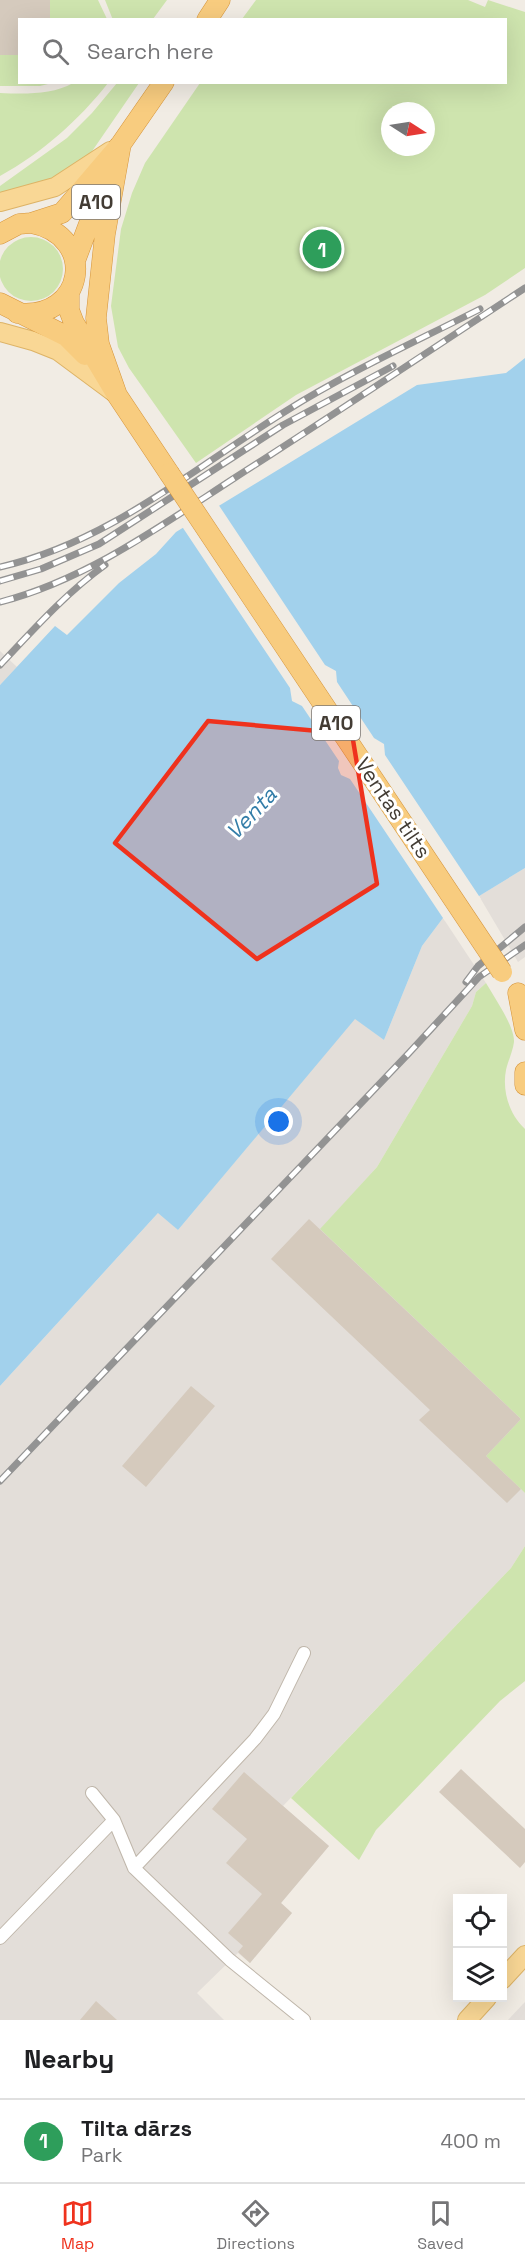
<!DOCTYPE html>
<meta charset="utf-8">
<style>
:root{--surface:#fff;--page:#f6f6f6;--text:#202124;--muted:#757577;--line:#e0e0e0;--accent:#ef321d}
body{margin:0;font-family:"Space Grotesk",sans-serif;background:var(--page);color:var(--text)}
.controls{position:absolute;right:18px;bottom:18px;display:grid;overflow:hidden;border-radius:0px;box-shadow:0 6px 24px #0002}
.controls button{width:54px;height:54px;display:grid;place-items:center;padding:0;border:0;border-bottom:2px solid var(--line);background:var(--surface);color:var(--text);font:30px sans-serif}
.compass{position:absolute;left:381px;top:102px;width:54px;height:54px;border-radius:50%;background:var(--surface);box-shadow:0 6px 24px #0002;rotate:102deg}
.you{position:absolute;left:279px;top:1122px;width:21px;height:21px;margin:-15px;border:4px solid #fff;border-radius:50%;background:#1a73e8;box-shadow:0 0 0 9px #1a73e833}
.badge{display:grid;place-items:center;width:39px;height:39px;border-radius:50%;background:var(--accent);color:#fff;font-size:20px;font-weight:700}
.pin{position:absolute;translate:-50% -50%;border:3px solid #fff;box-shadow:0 2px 6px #0006}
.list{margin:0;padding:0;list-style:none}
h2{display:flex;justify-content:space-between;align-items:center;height:78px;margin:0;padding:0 24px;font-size:26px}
h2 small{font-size:20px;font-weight:400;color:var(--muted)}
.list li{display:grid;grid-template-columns:39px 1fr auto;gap:18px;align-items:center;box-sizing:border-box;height:84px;padding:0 24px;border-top:2px solid var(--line)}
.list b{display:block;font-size:22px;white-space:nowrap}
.list p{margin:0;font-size:20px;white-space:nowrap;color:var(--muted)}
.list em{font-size:20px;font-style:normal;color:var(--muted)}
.icon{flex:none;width:33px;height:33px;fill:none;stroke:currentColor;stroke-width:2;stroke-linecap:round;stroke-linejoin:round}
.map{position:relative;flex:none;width:525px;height:2020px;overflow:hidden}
.search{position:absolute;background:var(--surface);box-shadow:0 6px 24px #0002;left:18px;right:18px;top:18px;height:66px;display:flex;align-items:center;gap:15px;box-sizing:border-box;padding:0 21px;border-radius:0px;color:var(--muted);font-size:22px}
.sheet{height:162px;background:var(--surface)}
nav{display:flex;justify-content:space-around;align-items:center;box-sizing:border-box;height:84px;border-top:2px solid var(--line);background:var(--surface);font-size:16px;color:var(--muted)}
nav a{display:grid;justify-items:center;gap:3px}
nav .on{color:var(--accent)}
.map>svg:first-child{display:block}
.industrial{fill:#e3ded9}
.green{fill:#cee4ae;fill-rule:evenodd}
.water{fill:#a2d1ec}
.pier{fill:#f1ece4}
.building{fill:#d5cabd}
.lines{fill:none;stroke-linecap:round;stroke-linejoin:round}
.minor-casing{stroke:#bfb6aa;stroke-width:14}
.primary-casing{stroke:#ddb366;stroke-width:20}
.trunk-casing{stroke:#d5943a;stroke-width:21}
.minor{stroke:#fff;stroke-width:12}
.primary{stroke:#f9d795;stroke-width:18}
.trunk{stroke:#f8cc7f;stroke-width:20}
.rail-casing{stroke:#939393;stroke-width:7}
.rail{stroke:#fff;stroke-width:4.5;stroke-dasharray:14;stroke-linecap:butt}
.trunk-bridge-casing{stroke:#d5943a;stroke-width:21;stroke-linecap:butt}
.trunk-bridge{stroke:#f8cc7f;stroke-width:20}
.marked{fill:#ef321d;fill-opacity:0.2;stroke:#ef321d;stroke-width:4.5;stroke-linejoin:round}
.labels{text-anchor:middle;stroke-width:6;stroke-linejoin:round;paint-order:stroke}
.shield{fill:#fff;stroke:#7b7671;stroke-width:1.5}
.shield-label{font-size:20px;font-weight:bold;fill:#433c34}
.street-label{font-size:21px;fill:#433c34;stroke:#fff}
.water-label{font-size:22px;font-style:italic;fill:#337da8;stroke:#fff}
</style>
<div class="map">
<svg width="525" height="2020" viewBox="0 0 525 2020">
<rect width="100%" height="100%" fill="#f1ece4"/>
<!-- industrial -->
<path class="industrial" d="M0,651L17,667L0,685Z
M525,868V957L518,962L479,896Z
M443,918L486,983L476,992L472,1006L377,1167L321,1229L521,1419L487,1456L525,1493V1546L511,1568L283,1806L329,1846L281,1903L292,1913L250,1963L238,1953L197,1993L224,2020H0V1386L159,1212L178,1230L355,1018L384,1040L422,946Z
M525,2002V2020H508L523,2004Z"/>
<!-- green -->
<path class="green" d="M50,0H98L107,19H50Z
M105,0H167L153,19L113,20Z
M256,0H468L485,7L488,0L525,12V268L485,295L296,395L196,463L129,368L118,347L111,306L121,229L132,193L145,163L200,83L506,82V20L242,19ZM390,111H426V147H390Z
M0,55H19L20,82L52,83L40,86H0Z
M73,83H108C79,120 42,153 0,176V93C24,94 52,95 73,83Z
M117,83H139L86,160L63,179L0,198V186L67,138L92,113Z
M-1 269a32 32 0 1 1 64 0a32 32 0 1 1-64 0Z
M486,983C494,997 515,1027 514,1042C513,1051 508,1061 506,1070C502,1091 509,1114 525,1129V1493L486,1456L521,1419L320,1229L377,1167L472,1006L476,992Z
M525,1546V1681L500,1701L376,1830L359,1860L291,1798L511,1568Z"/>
<!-- water -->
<path class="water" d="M525,358V868L443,918L422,946L384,1040L355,1019L178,1230L158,1213L0,1386V685L55,626L67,635L119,583L156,554L176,532L417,385L506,373Z"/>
<!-- pier -->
<path class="pier" d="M218,504L325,665L336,671L337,682L374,738L384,744L385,755L481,899L445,921L350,779L341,775L338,768L339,761L302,706L292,701L290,688L181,525Z"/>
<!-- building -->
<path class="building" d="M0,0H50V20H20V55H0Z
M309,1219L521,1419L486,1456L521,1489L507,1503L419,1420L430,1410L271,1259Z
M191,1386L215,1406L146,1487L122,1466Z
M461,1769L525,1829V1862L520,1868L439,1792Z
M244,1772L329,1846L281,1903L292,1913L250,1963L238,1952L243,1946L228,1933L262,1894L226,1863L247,1839L212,1809Z
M96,2001L117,2020H80Z"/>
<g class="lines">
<!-- minor casing -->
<g class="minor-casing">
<path id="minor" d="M92,1793L114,1820L134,1868L230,1960L304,2020
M134,1868L255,1739L274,1714L304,1653
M0,1938L114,1820"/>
</g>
<!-- primary casing -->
<g class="primary-casing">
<path id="primary" d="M0,202L55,187L110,151
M0,332L33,341L58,351L116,394
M502,1980L525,1955
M467,2020L487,1998"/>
</g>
<!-- trunk casing -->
<g class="trunk-casing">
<path id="trunk" d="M207,20L220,0
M0,234L19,224L31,223L62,213L121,144L164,82
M75,261L107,176
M69,292V310L74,323L117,395L169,473
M0,303L66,336L85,355
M17,313C85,321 99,236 31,223
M117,395L99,344L96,318L105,234L121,144
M518,993L525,1030
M525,1072V1085"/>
</g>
<!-- minor -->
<use href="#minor" class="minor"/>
<!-- primary -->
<use href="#primary" class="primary"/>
<!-- trunk -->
<use href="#trunk" class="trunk"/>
<!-- rail casing -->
<g class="rail-casing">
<path id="rail" d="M0,567C108,543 194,468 286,411C348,372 415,342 480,309
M0,581L41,569L99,544L283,425L393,366
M0,602C86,580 162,525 236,477C333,415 429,351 525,288
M0,665C33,630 66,593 105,565
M466,982L478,966L525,927
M0,1481L409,1053L479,977L525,945"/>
</g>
<!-- rail -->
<use href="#rail" class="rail"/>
<!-- trunk-bridge casing -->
<g class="trunk-bridge-casing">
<path id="trunk-bridge" d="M169,473L502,972"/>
</g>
<!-- trunk-bridge -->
<use href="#trunk-bridge" class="trunk-bridge"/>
</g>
<!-- marked area -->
<path class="marked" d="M208,721L352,734L377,884L257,959L115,843Z"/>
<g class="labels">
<!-- shield labels -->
<g class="shield">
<rect x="72" y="185" width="48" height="34" rx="4.5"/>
<rect x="312" y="706" width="48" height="34" rx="4.5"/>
</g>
<g class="shield-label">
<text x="96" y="209">A10</text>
<text x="336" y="730">A10</text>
</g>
<!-- street labels -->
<g class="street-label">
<text transform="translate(393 808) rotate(56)" y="7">Ventas tilts</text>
</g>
<!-- water labels -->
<g class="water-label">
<text transform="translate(251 813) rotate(-47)" y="8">Venta</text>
</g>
</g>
</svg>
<div class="controls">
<button><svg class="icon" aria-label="locate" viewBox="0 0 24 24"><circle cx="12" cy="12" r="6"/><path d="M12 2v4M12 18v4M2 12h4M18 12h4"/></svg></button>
<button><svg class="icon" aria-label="layers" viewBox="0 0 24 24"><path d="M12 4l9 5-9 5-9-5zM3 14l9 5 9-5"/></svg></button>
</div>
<svg class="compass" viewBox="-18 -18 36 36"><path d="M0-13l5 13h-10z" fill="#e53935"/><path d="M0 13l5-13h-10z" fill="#757577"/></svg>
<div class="you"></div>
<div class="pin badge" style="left:322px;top:249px;background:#2e9e5b">1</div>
<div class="search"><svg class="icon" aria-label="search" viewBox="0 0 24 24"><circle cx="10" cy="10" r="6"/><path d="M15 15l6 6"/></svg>Search here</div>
</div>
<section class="sheet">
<h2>Nearby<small></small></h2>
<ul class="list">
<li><span class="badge" style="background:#2e9e5b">1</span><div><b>Tilta dārzs</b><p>Park</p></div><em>400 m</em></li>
</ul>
</section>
<nav>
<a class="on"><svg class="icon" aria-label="map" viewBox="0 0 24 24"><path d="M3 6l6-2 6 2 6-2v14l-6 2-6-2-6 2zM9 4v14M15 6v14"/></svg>Map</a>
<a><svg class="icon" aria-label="directions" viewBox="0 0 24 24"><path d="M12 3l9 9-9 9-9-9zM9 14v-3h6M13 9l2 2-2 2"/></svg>Directions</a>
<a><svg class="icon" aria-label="saved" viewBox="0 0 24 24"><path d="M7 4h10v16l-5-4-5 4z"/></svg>Saved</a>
</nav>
